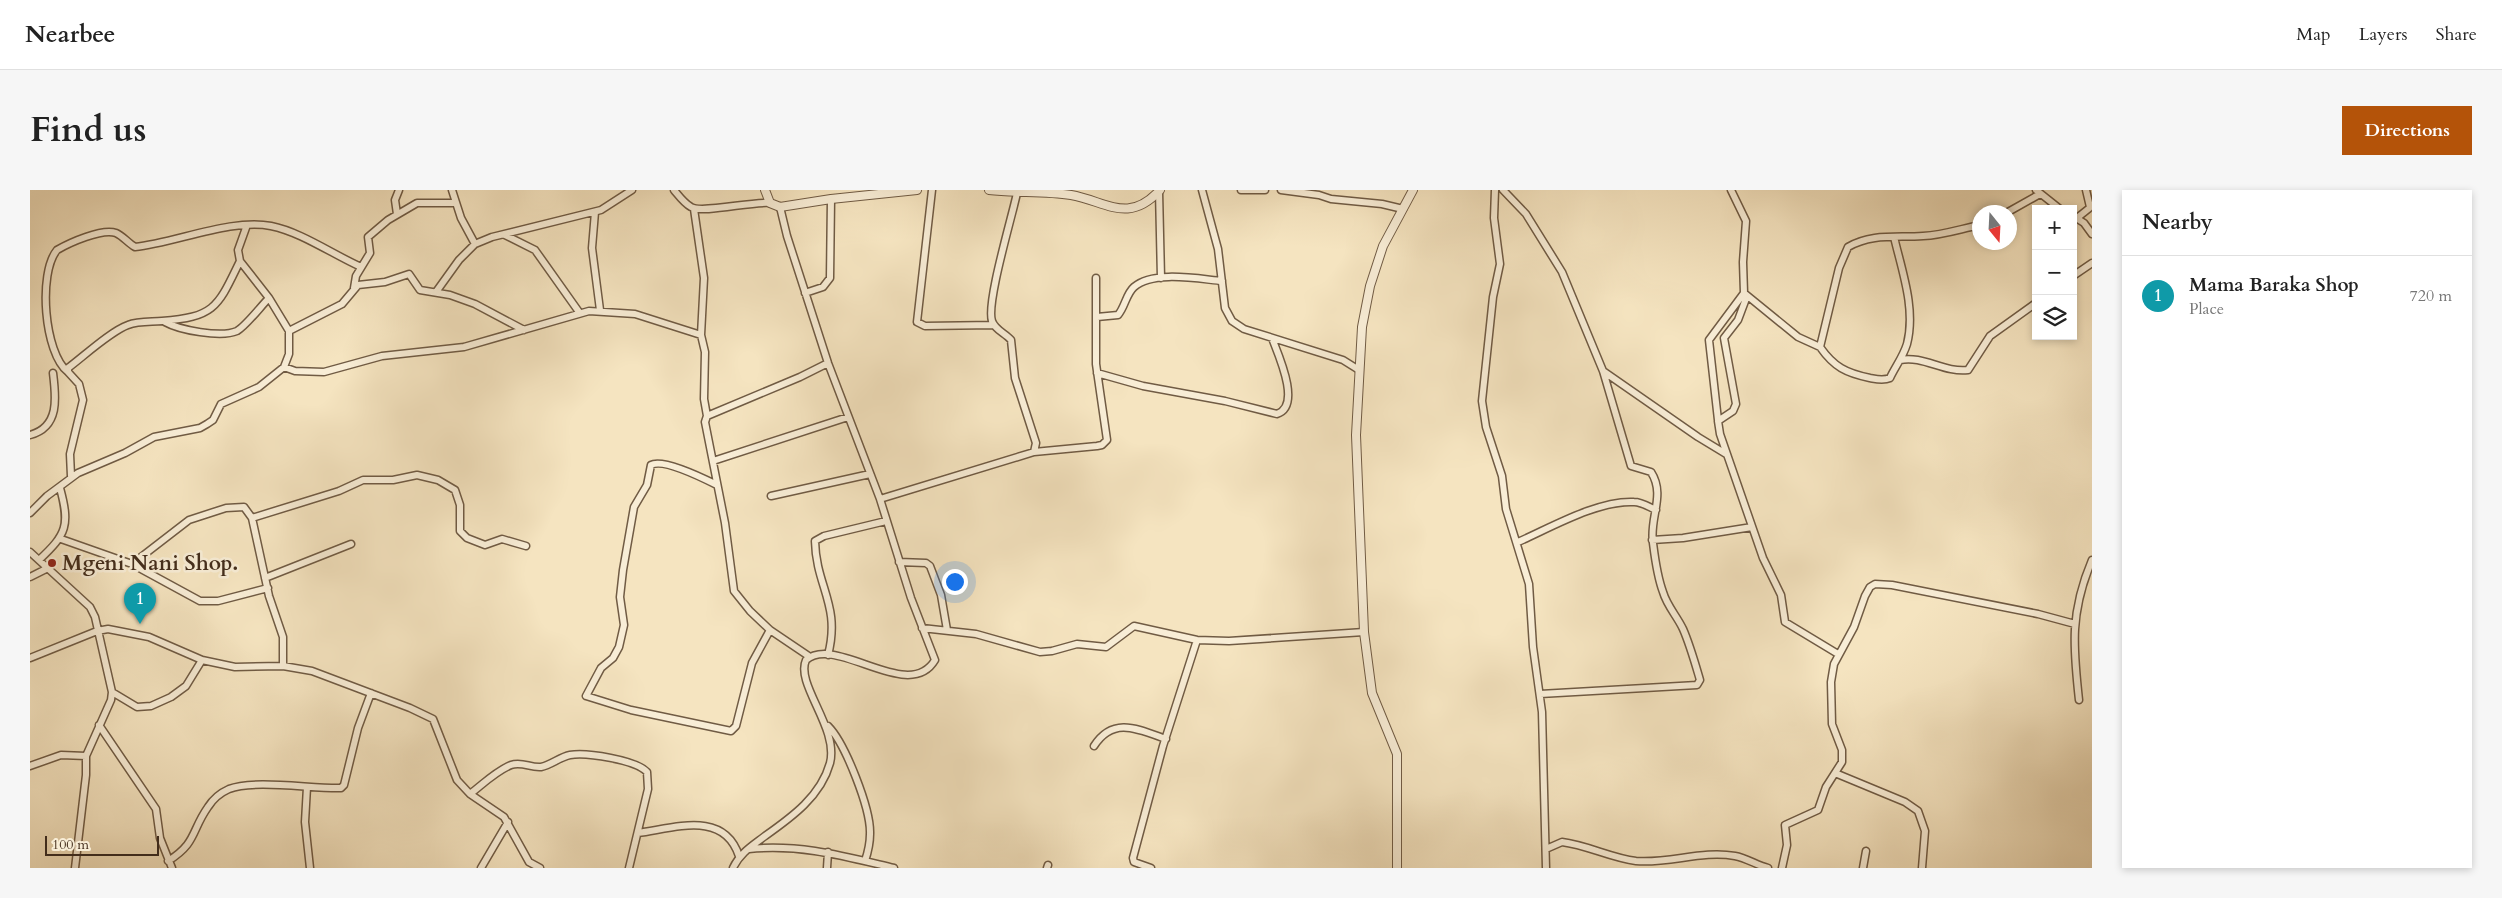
<!DOCTYPE html>
<meta charset="utf-8">
<style>
:root{--surface:#fff;--page:#f6f6f6;--text:#222;--muted:#767676;--line:#e0e0e0;--accent:#b45309}
body{margin:0;font-family:Cardo,serif;background:var(--page);color:var(--text)}
.controls{position:absolute;right:15px;top:15px;display:grid;overflow:hidden;border-radius:0px;box-shadow:0 2px 8px #0003}
.controls button{width:45px;height:45px;display:grid;place-items:center;padding:0;border:0;border-bottom:1px solid var(--line);background:var(--surface);color:var(--text);font:25px sans-serif}
.compass{position:absolute;left:1942px;top:15px;width:45px;height:45px;border-radius:50%;background:var(--surface);box-shadow:0 2px 8px #0003;rotate:162deg}
.scale{position:absolute;left:15px;bottom:12px;width:114px;box-sizing:border-box;padding-left:5px;border:2px solid #432d1b;border-top:0;font-size:14px;line-height:18px;white-space:nowrap;color:#432d1b;-webkit-text-stroke:4px #f8edd6;paint-order:stroke}
.you{position:absolute;left:924px;top:391px;width:18px;height:18px;margin:-12px;border:4px solid #fff;border-radius:50%;background:#1a73e8;box-shadow:0 0 0 8px #1a73e833}
.badge{display:grid;place-items:center;width:32px;height:32px;border-radius:50%;background:var(--accent);color:#fff;font-size:16px;font-weight:700}
.pin{position:absolute;translate:-50% -41px;filter:drop-shadow(0 1px 2px #0008)}
.pin::after{content:'';position:absolute;top:26px;width:18px;height:15px;background:inherit;clip-path:polygon(0 0,100% 0,50% 100%)}
.list{margin:0;padding:0;list-style:none}
h2{display:flex;justify-content:space-between;align-items:center;height:65px;margin:0;padding:0 20px;font-size:21px}
h2 small{font-size:16px;font-weight:400;color:var(--muted)}
.list li{display:grid;grid-template-columns:32px 1fr auto;gap:15px;align-items:center;box-sizing:border-box;height:80px;padding:0 20px;border-top:1px solid var(--line)}
.list b{display:block;font-size:19px;white-space:nowrap}
.list p{margin:0;font-size:16px;white-space:nowrap;color:var(--muted)}
.list em{font-size:16px;font-style:normal;color:var(--muted)}
.icon{flex:none;width:28px;height:28px;fill:none;stroke:currentColor;stroke-width:2;stroke-linecap:round;stroke-linejoin:round}
.map{position:relative;flex:none;width:2062px;height:678px;overflow:hidden;border-radius:0px}
header{display:flex;align-items:center;gap:30px;box-sizing:border-box;height:70px;padding:0 25px;background:var(--surface);border-bottom:1px solid var(--line)}
header strong{font-size:24px}
nav{display:flex;gap:28px;margin-inline-start:auto;font-size:18px}
.intro{display:flex;align-items:center;justify-content:space-between;box-sizing:border-box;height:120px;padding:0 30px}
h1{margin:0;font-size:35px}
.button{padding:12px 22px;border-radius:0px;background:var(--accent);color:#fff;font-size:18px;font-weight:700}
main{display:flex;gap:30px;padding:0 30px}
aside{flex:1;background:var(--surface);border-radius:0px;box-shadow:0 2px 8px #0003}
.map>svg:first-child{display:block}
.lines{fill:none;stroke-linecap:round;stroke-linejoin:round}
.minor-casing{stroke:#705b44;stroke-width:9}
.tertiary-casing{stroke:#705b44;stroke-width:10}
.minor{stroke:#f8edd6;stroke-width:6}
.tertiary{stroke:#f8edd6;stroke-width:8}
.poi-dot{fill:#8f2418;stroke:#f8edd6;stroke-width:2}
.labels{text-anchor:middle;stroke-width:5;stroke-linejoin:round;paint-order:stroke}
.poi-label{font-size:21px;font-weight:bold;fill:#432d1b;stroke:#f8edd6;text-anchor:start}
</style>
<header>
<strong>Nearbee</strong>
<nav><a>Map</a><a>Layers</a><a>Share</a></nav>
</header>
<div class="intro"><h1>Find us</h1><a class="button">Directions</a></div>
<main>
<div class="map">
<svg width="2062" height="678" viewBox="0 0 2062 678">
<rect width="100%" height="100%" fill="#f5e4c0"/>
<filter id="stains"><feTurbulence type="fractalNoise" baseFrequency=".004" numOctaves="4"/><feColorMatrix values="0 0 0 0 .2 0 0 0 0 .09 0 0 0 0 .02 0 0 0 .5 -.17"/></filter>
<radialGradient id="worn" r=".72"><stop offset=".6" stop-color="#630" stop-opacity="0"/><stop offset="1" stop-color="#630" stop-opacity=".3"/></radialGradient>
<g class="lines">
<!-- minor casing -->
<g class="minor-casing">
<path id="minor" d="M422,0L431,28L445,54
M644,0C649,6 654,13 661,17C672,24 722,11 740,13
M902,0L887,132L895,136L964,135
M1172,0L1188,59L1195,118L1202,131L1214,139L1313,170L1329,180
M1211,0H1235
M1251,0L1289,5L1301,9L1352,14L1373,19
M1465,0L1464,28L1470,74L1463,107L1452,211L1456,237L1472,286L1476,319L1499,394L1503,457L1512,522L1516,678
M1473,0L1496,24L1532,82L1573,181L1601,276L1621,282C1636,305 1619,328 1623,353C1625,369 1627,386 1633,402C1637,416 1647,426 1653,439C1660,455 1665,473 1670,490L1667,495L1510,504
M1701,0L1716,31L1713,72L1714,103L1768,147L1790,157L1809,78L1818,57C1842,43 1867,48 1893,46C1913,45 1930,39 1950,35
M2006,0L2030,19
M2056,0L2060,17
M1129,1L1131,88
M664,19L674,88L671,145L675,162L674,209L677,226
M565,22L562,58L570,120
M1978,22L2010,4
M367,24L365,10L369,0
M2043,26L2054,33L2062,44
M2047,28L2062,16
M217,35L208,60L210,71L239,108L259,141
M475,45L505,60L549,122
M2043,86L2062,73
M324,98L326,86L340,63L338,47L358,30L387,13H425
M406,102L429,70L445,54L462,47L571,20L602,0
M775,103L793,97L800,88L801,9
M1717,106L1708,130L1694,148L1706,214L1703,221L1688,231L1690,244L1733,368L1751,405L1755,432L1808,464
M1067,127L1088,125C1095,117 1096,104 1104,97C1123,80 1169,89 1192,91
M135,132C149,140 191,148 207,141C216,136 231,116 239,108
M1790,157C1804,177 1816,183 1840,188C1846,189 1853,191 1860,188C1865,177 1873,167 1877,154C1886,119 1872,81 1864,47
M1870,170C1893,165 1914,183 1938,180L1960,146L2006,113
M254,177L265,181L294,182L352,166L434,157L559,121L605,124L671,145
M1573,181L1668,247L1696,264
M38,182C14,163 8,83 27,60C39,53 72,38 86,43C93,46 98,53 105,57C145,53 202,28 241,36C271,42 302,64 331,77
M1067,183L1113,196L1195,211L1247,224C1272,216 1248,164 1242,148
M1688,230L1679,150L1714,103
M0,245C30,237 26,207 23,183
M1004,262L1067,256L1072,255L1077,250L1066,174V88
M683,271L818,227
M41,286L40,264L53,210L49,194L38,182V178C54,166 81,141 98,135C108,131 121,132 132,131C186,127 188,116 210,71
M687,295C675,289 633,268 621,275L617,295L604,317L593,380L590,407L594,435L589,457L583,468L571,478L556,506L601,520L701,541L706,536L722,473L740,440
M741,306L840,284
M850,309L1004,262L1006,253L985,188L981,150C975,143 965,140 962,131C956,113 982,27 987,3
M0,323L17,306L48,283L95,263L124,247L170,238L177,234L183,230L191,214L229,197L254,177L259,164V141L312,114L328,95L355,92L379,84L390,100L420,105L445,114L494,140
M222,328L309,301L333,290H363L387,285L408,290L425,300L430,315V341L437,348L455,355L472,349L496,356
M31,349L102,374L170,411H188L238,398
M1622,350L1653,348L1722,337
M1488,352C1520,338 1568,310 1604,312C1612,312 1619,317 1626,320
M0,362L60,417L65,427L82,502L81,510L56,566V585L45,678
M9,370C37,344 40,335 30,298
M869,372L896,373L900,376L911,405L917,440
M102,374L159,330L196,318L214,317L222,328L239,406L253,447V476
M0,387L18,378
M235,388L321,354
M892,438L946,444L1010,462L1022,461L1047,454L1076,457L1104,436L1167,450L1199,451L1334,442
M798,465C811,415 786,397 785,351L794,346L856,331
M780,467L740,440L720,421L704,401L695,333L675,232L677,226L770,187L798,173
M0,468L67,441L78,439L119,447L172,470L205,477L253,476L282,481L380,518L403,529L427,590L440,604L474,627L499,672L510,678
M82,502L107,517L121,516L141,507L156,496L172,470
M2049,510C2043,456 2040,422 2062,370
M69,535L126,619L130,648L142,678
M798,536C815,553 841,619 840,644C840,653 838,662 835,671
M1064,556C1083,526 1108,539 1136,549
M0,576L31,565L56,566
M1805,583L1875,612L1888,621L1895,641L1892,678
M277,597L275,632L280,678
M440,604C453,594 466,581 481,575C492,571 500,578 511,577C521,575 530,567 540,565C556,562 606,570 617,582L618,599L599,678
M608,643C645,638 694,620 709,666
M719,659C771,654 813,666 864,678
M1516,659L1532,652C1557,655 1581,668 1606,671C1639,674 1672,660 1705,666C1716,668 1727,675 1738,678
M138,671C167,653 161,641 178,617C183,609 190,603 199,599C224,589 282,599 311,598L314,595L328,538L341,503
M451,678L478,632
M703,678C710,663 722,656 735,646C762,627 791,606 800,573C809,538 765,494 776,470C806,444 879,514 905,470L881,408L850,309L798,173L757,46L750,17
M797,678L798,662
M1017,678L1018,675
M1121,678L1104,672L1103,668L1133,556L1167,450
M1752,678L1757,655L1755,635L1788,620L1796,597L1812,572V560L1802,534L1801,492L1804,474L1824,437L1835,406L1840,397L1845,394L1862,395L2008,424L2045,434
M1833,678L1836,661"/>
</g>
<!-- tertiary casing -->
<g class="tertiary-casing">
<path id="tertiary" d="M735,0L740,13L750,17L801,9L887,0
M959,0C986,3 1014,1 1041,5C1076,11 1098,35 1130,0
M1367,678V564L1342,503L1334,442L1326,245L1332,137L1340,96L1353,56L1383,0"/>
</g>
<!-- minor -->
<use href="#minor" class="minor"/>
<!-- tertiary -->
<use href="#tertiary" class="tertiary"/>
</g>
<!-- markers -->
<circle class="poi-dot" cx="22" cy="373" r="5"/>
<g class="labels">
<!-- poi labels -->
<g class="poi-label">
<text x="32" y="380">Mgeni Nani Shop.</text>
</g>
</g>
<rect width="100%" height="100%" filter="url(#stains)"/>
<rect width="100%" height="100%" fill="url(#worn)"/>
</svg>
<div class="controls">
<button>+</button>
<button>−</button>
<button><svg class="icon" aria-label="layers" viewBox="0 0 24 24"><path d="M12 4l9 5-9 5-9-5zM3 14l9 5 9-5"/></svg></button>
</div>
<svg class="compass" viewBox="-18 -18 36 36"><path d="M0-13l5 13h-10z" fill="#e53935"/><path d="M0 13l5-13h-10z" fill="#767676"/></svg>
<div class="scale">100 m</div>
<div class="you"></div>
<div class="pin badge" style="left:110px;top:434px;background:#0f9aa8">1</div>
</div>
<aside>
<h2>Nearby<small></small></h2>
<ul class="list">
<li><span class="badge" style="background:#0f9aa8">1</span><div><b>Mama Baraka Shop</b><p>Place</p></div><em>720 m</em></li>
</ul>
</aside>
</main>
